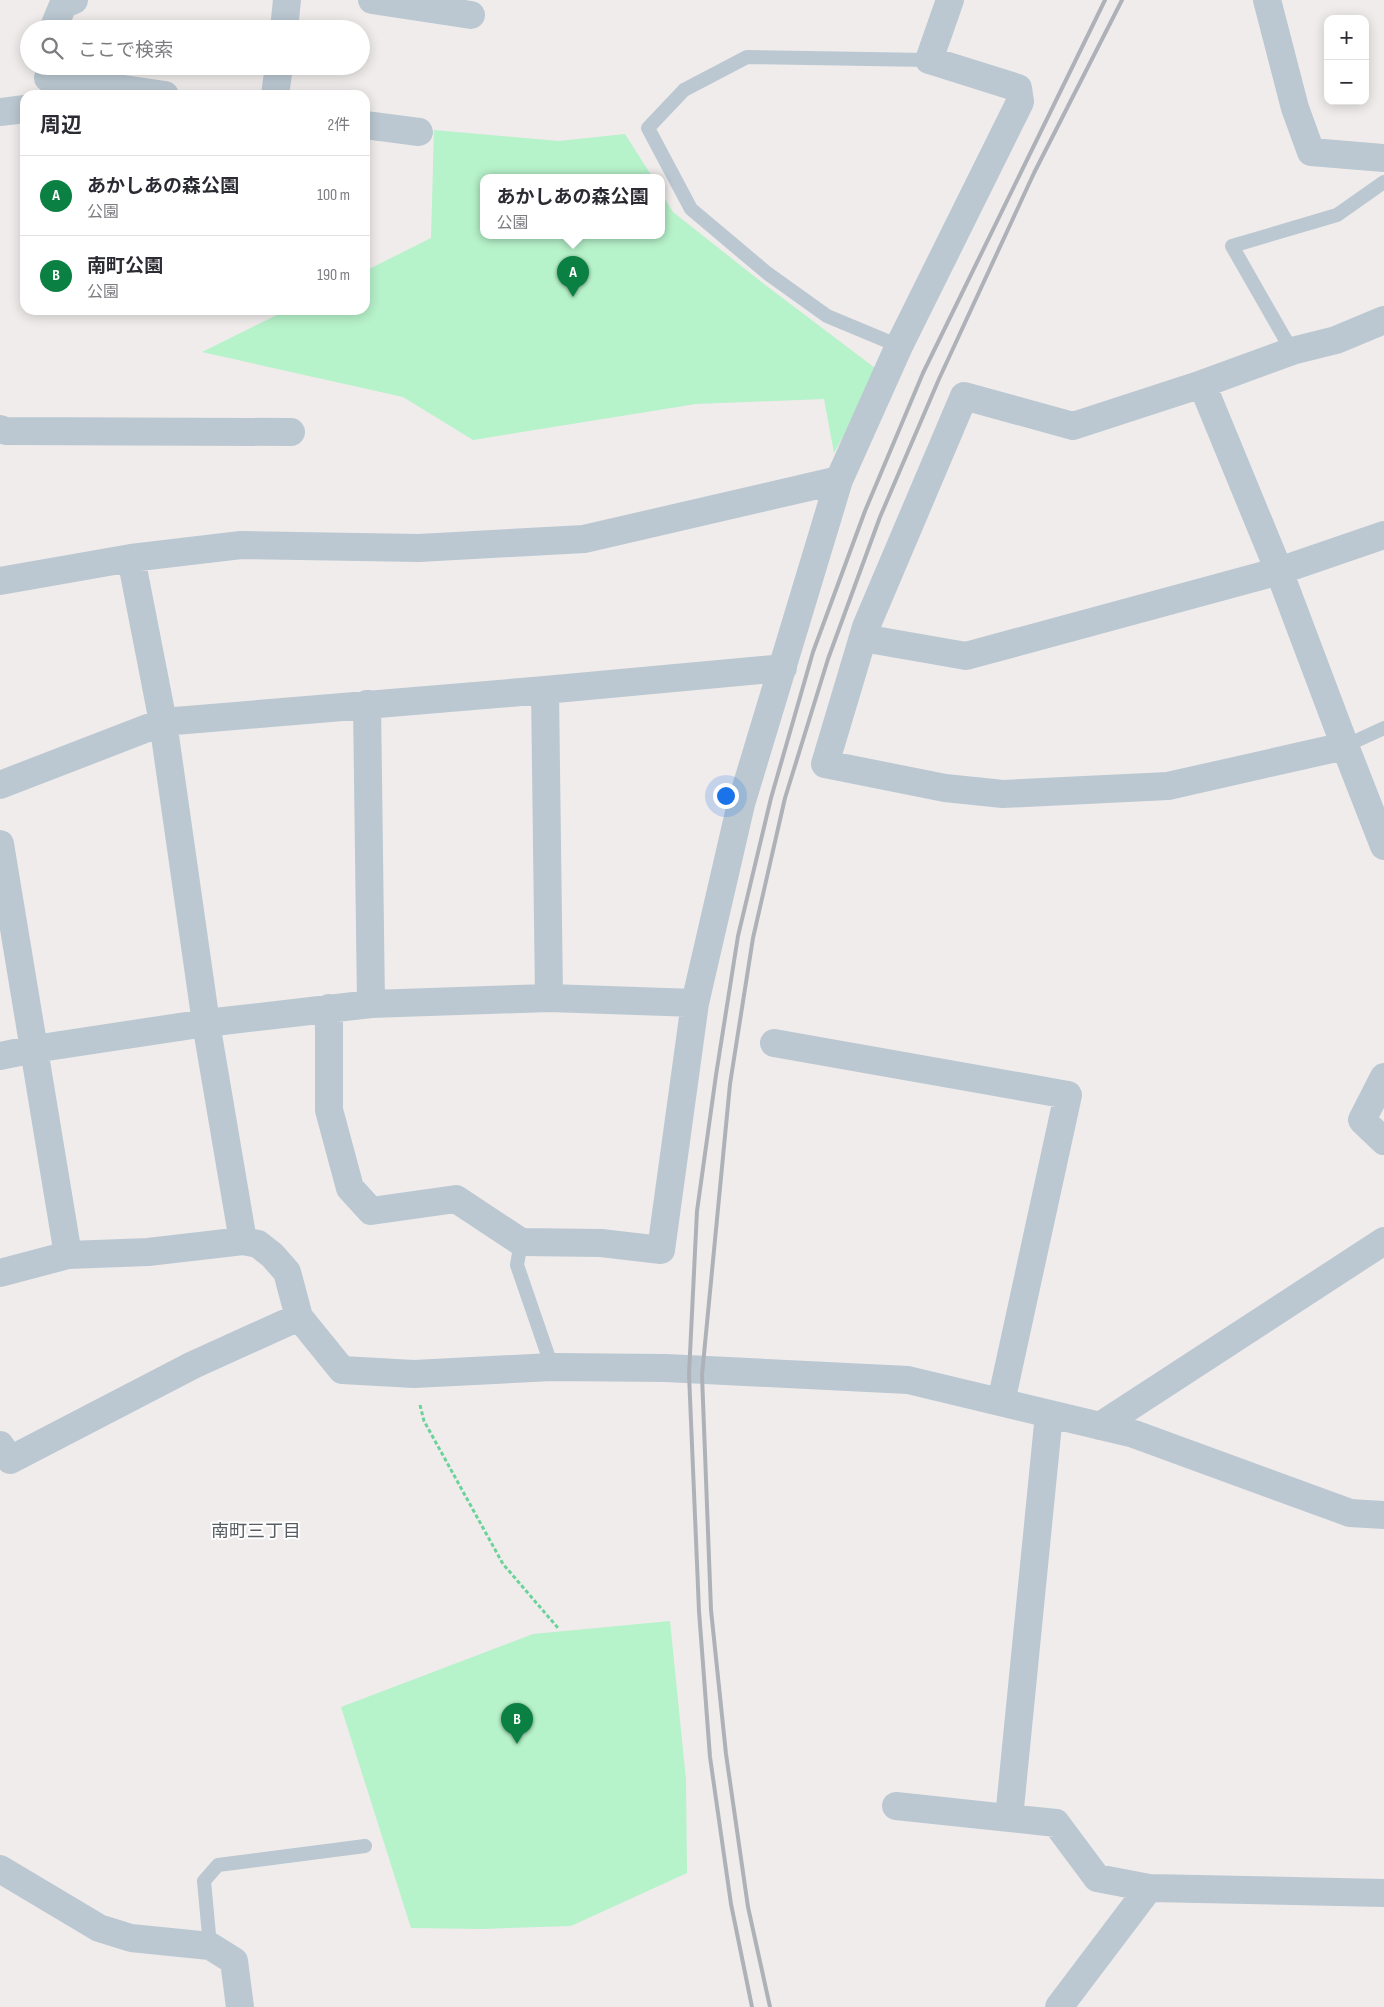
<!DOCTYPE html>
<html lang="ja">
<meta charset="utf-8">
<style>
:root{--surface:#fff;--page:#f7f7f7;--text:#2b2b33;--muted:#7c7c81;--line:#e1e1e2;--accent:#0b8043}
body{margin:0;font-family:"Sofia Sans Condensed","Noto Sans JP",sans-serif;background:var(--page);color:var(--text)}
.controls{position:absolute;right:15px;top:15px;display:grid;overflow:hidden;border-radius:10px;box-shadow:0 2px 12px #0003}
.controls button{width:45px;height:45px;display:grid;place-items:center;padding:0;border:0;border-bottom:1px solid var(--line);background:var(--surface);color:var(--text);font:25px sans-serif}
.you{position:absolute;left:725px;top:795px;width:18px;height:18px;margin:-12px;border:4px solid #fff;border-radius:50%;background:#1a73e8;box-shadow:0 0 0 8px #1a73e833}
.badge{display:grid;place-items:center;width:32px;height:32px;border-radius:50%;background:var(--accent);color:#fff;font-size:16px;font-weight:700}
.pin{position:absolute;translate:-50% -41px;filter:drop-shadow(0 1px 2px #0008)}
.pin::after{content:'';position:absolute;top:26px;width:18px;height:15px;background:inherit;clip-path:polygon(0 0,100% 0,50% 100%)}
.popup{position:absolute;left:480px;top:174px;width:185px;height:65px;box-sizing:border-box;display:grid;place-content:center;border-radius:10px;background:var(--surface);filter:drop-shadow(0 1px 4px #0005);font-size:16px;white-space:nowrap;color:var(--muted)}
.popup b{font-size:19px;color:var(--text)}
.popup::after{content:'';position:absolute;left:50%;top:100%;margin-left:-10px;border:10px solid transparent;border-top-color:var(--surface)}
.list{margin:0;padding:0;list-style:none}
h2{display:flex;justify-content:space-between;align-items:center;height:65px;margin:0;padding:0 20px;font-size:21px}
h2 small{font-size:16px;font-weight:400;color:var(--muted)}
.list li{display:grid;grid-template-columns:32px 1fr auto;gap:15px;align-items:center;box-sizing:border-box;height:80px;padding:0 20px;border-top:1px solid var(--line)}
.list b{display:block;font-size:19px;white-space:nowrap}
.list p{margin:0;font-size:16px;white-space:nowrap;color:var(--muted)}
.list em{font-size:16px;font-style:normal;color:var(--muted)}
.icon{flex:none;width:28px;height:28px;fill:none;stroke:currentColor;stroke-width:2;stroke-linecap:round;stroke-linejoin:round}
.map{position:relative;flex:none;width:1384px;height:2007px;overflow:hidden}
.search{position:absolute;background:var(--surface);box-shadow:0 2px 12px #0003;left:20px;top:20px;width:350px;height:55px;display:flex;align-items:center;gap:12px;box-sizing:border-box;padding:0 18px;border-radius:28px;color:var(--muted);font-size:19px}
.panel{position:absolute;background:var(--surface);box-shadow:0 2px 12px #0003;left:20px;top:90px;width:350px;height:225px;border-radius:15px}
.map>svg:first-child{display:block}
.green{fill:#b6f2ca}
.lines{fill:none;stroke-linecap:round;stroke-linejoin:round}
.path{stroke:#6bd39a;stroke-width:3;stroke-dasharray:4 2.5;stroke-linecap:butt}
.service{stroke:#bbc8d1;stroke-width:14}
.minor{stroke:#bbc8d1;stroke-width:28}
.rail{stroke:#aeb2b8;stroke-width:4}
.labels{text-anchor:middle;stroke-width:4;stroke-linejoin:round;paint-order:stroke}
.neighbourhood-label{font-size:18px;fill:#595e62;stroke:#fff}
</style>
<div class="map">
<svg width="1384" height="2007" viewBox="0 0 1384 2007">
<rect width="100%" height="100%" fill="#f0ecec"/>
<!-- green -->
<path class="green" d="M434,130L559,141L625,134L653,178H484V236H662V194L673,212L764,284L879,371L834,453L824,399L696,404L473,440L403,397L202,352L287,310H365V271L431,238Z
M670,1621L686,1780L687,1873L571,1926L481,1929L411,1928L341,1707L533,1634Z"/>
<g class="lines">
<!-- path -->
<path class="path" d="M420,1405L424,1421L503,1564L558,1628"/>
<!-- service -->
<path class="service" d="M899,346L827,316L767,273L691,209L648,128L684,90L747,57L929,60
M1292,351L1232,246L1337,215L1384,182
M1345,746L1384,728
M521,1242L517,1265L552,1367
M210,1946L204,1881L218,1865L365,1846"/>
<!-- minor -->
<path class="minor" d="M372,0L471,15
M1267,0L1295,108L1311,152L1384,158
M53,29L63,5L74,0
M284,29L287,0
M48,78L165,95
M275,95L279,66
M0,112L25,109
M365,125L419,132
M1202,384L1279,571L1345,746L1168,786L1003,794L945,788L825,764L866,627L964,396L1073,426Z
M1202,384L1292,351L1336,340L1384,320
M0,429L6,431L291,432
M131,558L163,722L206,1023L243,1241
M0,581L131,558L241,545L419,548L584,539L839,480
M863,638L966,656L1279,571L1384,535
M545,690L549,998
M367,704L371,1004
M1345,746L1384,846
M0,785L163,722L545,690L783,668
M0,844L68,1255
M329,1008V1110L350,1188L371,1211L456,1199L521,1242L601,1243L661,1250L695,1003L741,804L839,480L899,346L1020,102L1018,88L929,60L950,0
M774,1043L1068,1095L1001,1402
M0,1056L34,1049L206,1023L371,1004L549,998L695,1003
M1384,1077L1362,1120L1384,1141
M0,1273L68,1255L148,1252L243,1241L258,1244L272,1255L287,1272L299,1317L342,1370L414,1374L552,1367L666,1368L908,1380L1134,1434L1350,1513L1384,1515
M1100,1426L1384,1241
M0,1445L10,1460L193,1365L299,1317
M896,1806L1056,1823L1097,1878L1149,1888L1384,1893
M1009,1818L1049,1414
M0,1869L99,1928L131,1938L210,1946L234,1961L240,2007
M1059,2007L1149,1888"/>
<!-- rail -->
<path class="rail" d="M752,2007L731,1904L710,1757L699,1611L689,1374L697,1211L716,1075L738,936L771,798L813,652L865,511L923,373L1105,0
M770,2007L748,1907L726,1754L711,1610L702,1375L730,1084L753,938L785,798L828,659L880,517L939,379L1034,173L1122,0"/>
</g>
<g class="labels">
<!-- neighbourhood labels -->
<g class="neighbourhood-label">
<text x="256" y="1537">南町三丁目</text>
</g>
</g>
</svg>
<div class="controls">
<button>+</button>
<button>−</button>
</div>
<div class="you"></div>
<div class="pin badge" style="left:573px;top:297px">A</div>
<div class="popup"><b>あかしあの森公園</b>公園</div>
<div class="pin badge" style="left:517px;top:1744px">B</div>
<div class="search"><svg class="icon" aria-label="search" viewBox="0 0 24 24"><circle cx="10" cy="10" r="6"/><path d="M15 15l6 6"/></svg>ここで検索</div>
<section class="panel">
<h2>周辺<small>2件</small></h2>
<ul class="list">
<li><span class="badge">A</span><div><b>あかしあの森公園</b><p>公園</p></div><em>100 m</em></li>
<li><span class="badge">B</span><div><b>南町公園</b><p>公園</p></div><em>190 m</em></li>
</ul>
</section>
</div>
